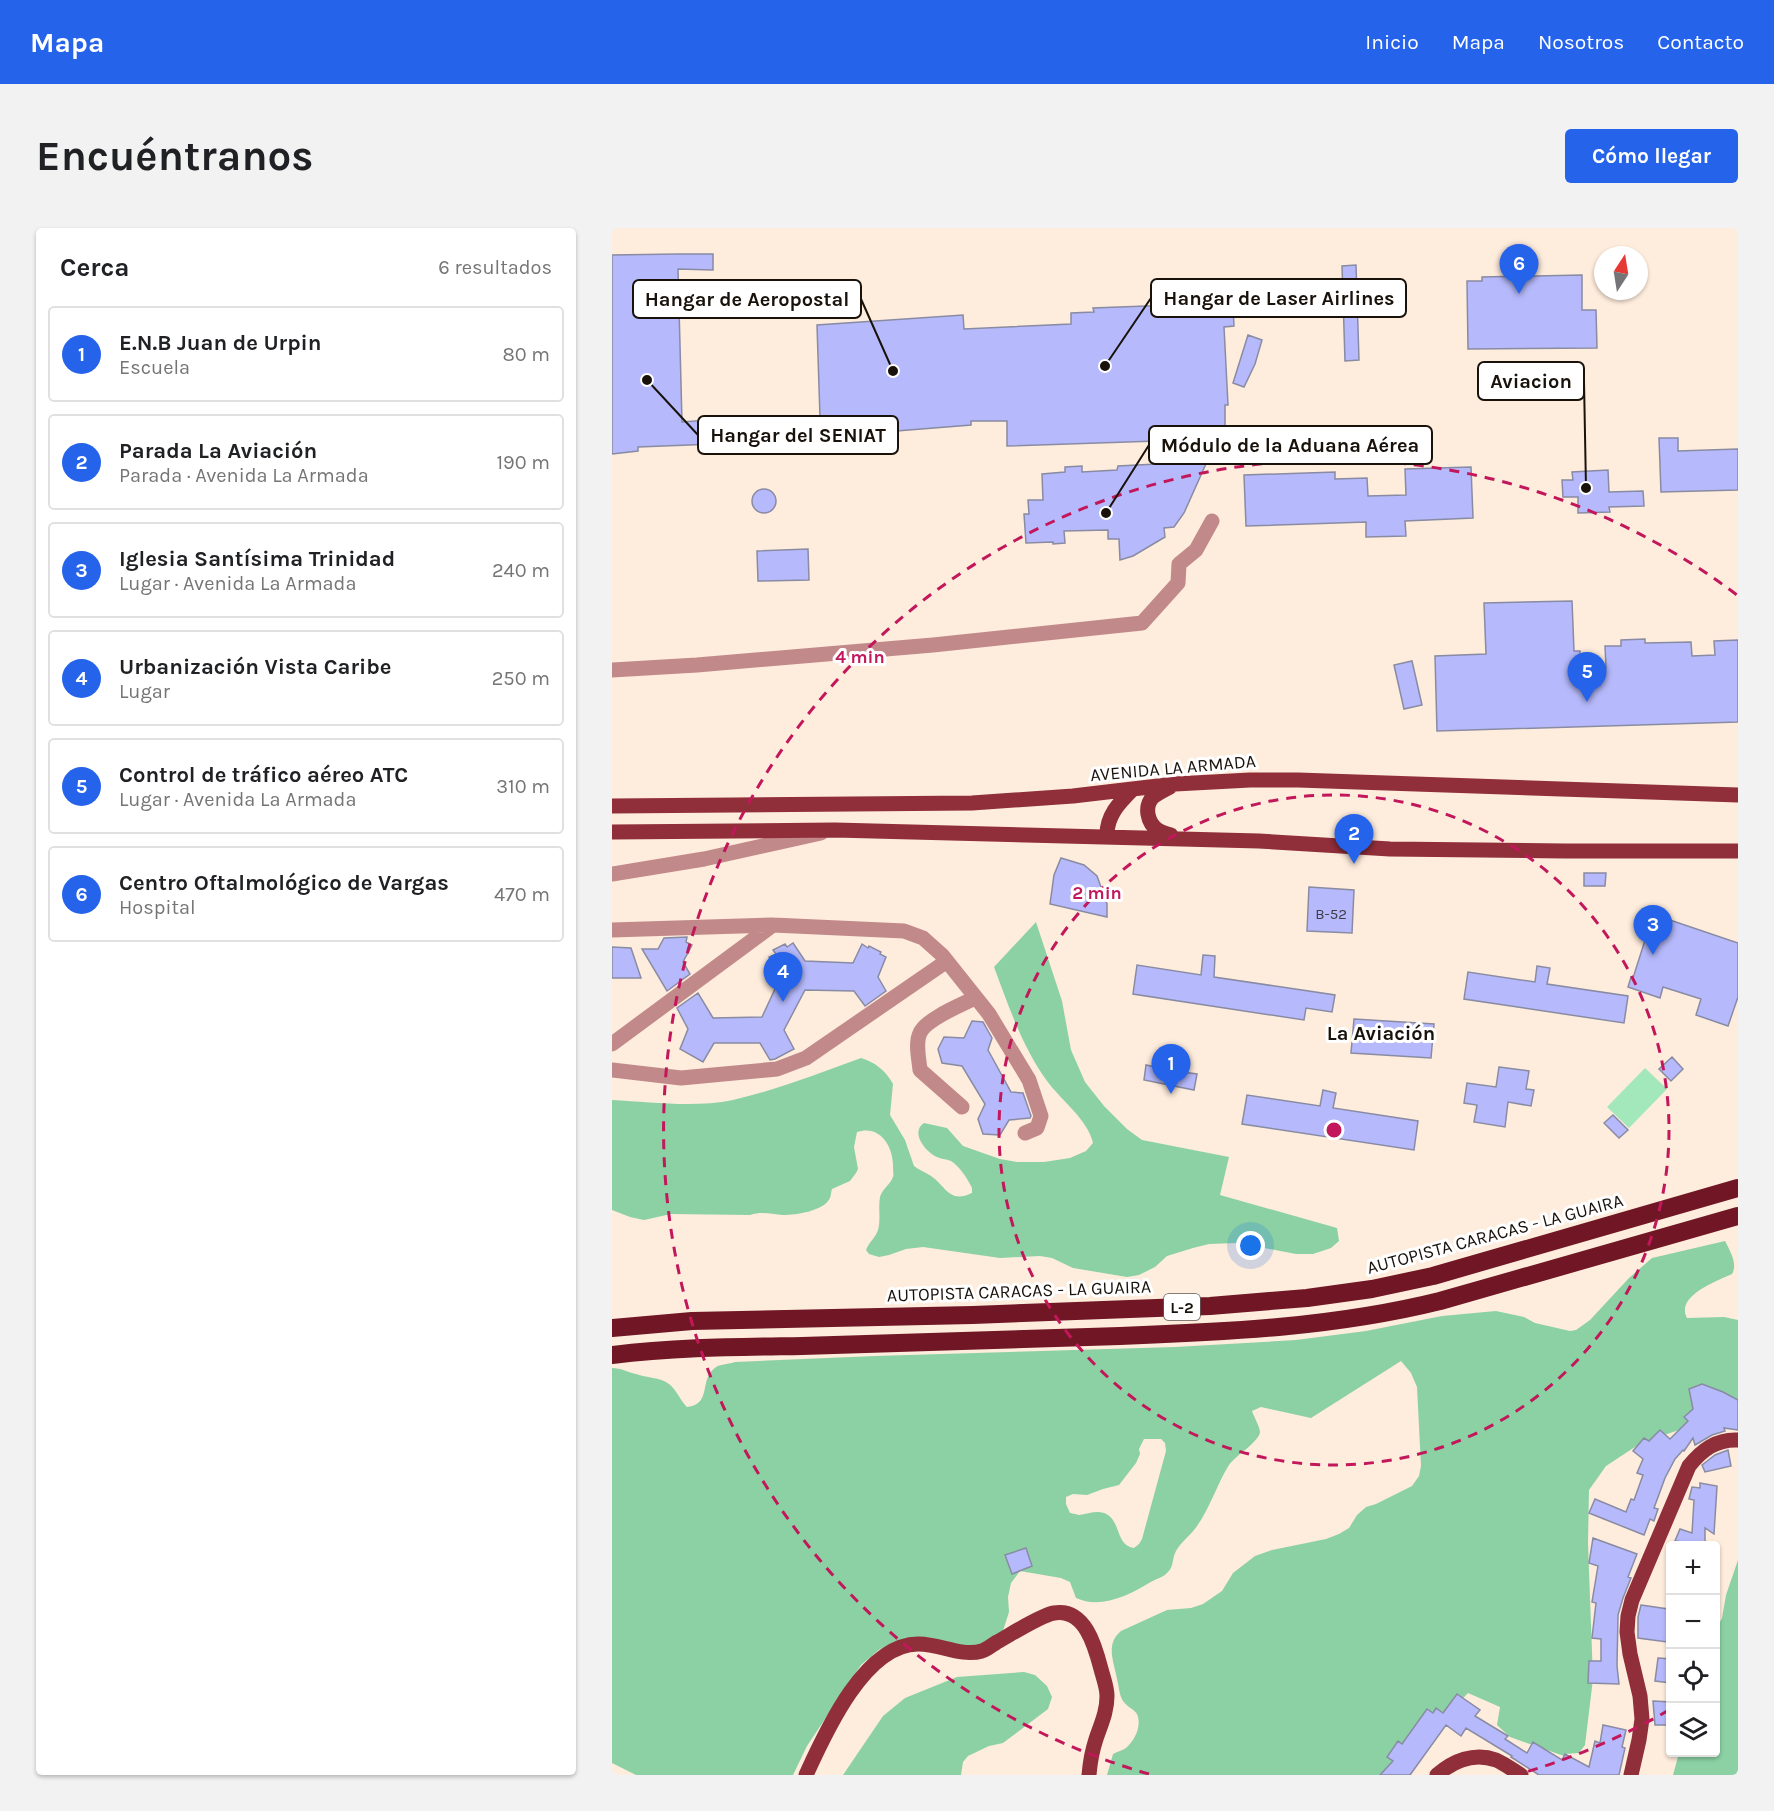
<!DOCTYPE html>
<html lang="es">
<meta charset="utf-8">
<style>
:root{--surface:#fff;--page:#f2f2f2;--text:#202124;--muted:#757577;--line:#e0e0e0;--accent:#2563eb}
body{margin:0;font-family:Karla,sans-serif;background:var(--page);color:var(--text)}
.controls{position:absolute;right:18px;bottom:18px;display:grid;overflow:hidden;border-radius:6px;box-shadow:0 2px 4px #0004}
.controls button{width:54px;height:54px;display:grid;place-items:center;padding:0;border:0;border-bottom:2px solid var(--line);background:var(--surface);color:var(--text);font:30px sans-serif}
.compass{position:absolute;left:982px;top:18px;width:54px;height:54px;border-radius:50%;background:var(--surface);box-shadow:0 2px 4px #0004;rotate:12deg}
.you{position:absolute;left:639px;top:1018px;width:21px;height:21px;margin:-15px;border:4px solid #fff;border-radius:50%;background:#1a73e8;box-shadow:0 0 0 9px #1a73e833}
.badge{display:grid;place-items:center;width:39px;height:39px;border-radius:50%;background:var(--accent);color:#fff;font-size:20px;font-weight:700}
.pin{position:absolute;translate:-50% -50px;filter:drop-shadow(0 2px 3px #0008)}
.pin::after{content:'';position:absolute;top:32px;width:21px;height:18px;background:inherit;clip-path:polygon(0 0,100% 0,50% 100%)}
.list{margin:0;padding:0;list-style:none}
h2{display:flex;justify-content:space-between;align-items:center;height:78px;margin:0;padding:0 24px;font-size:26px}
h2 small{font-size:20px;font-weight:400;color:var(--muted)}
.list li{display:grid;grid-template-columns:39px 1fr auto;gap:18px;align-items:center;box-sizing:border-box;height:96px;margin:0 12px 12px;padding:0 12px;border:2px solid var(--line);border-radius:6px}
.list b{display:block;font-size:22px;white-space:nowrap}
.list p{margin:0;font-size:20px;white-space:nowrap;color:var(--muted)}
.list em{font-size:20px;font-style:normal;color:var(--muted)}
.icon{flex:none;width:33px;height:33px;fill:none;stroke:currentColor;stroke-width:2;stroke-linecap:round;stroke-linejoin:round}
.map{position:relative;flex:none;width:1126px;height:1547px;overflow:hidden;border-radius:6px}
header{display:flex;align-items:center;gap:36px;box-sizing:border-box;height:84px;padding:0 30px;background:var(--accent);color:#fff}
header strong{font-size:28px}
nav{display:flex;gap:33px;margin-inline-start:auto;font-size:21px}
.intro{display:flex;align-items:center;justify-content:space-between;box-sizing:border-box;height:144px;padding:0 36px}
h1{margin:0;font-size:42px}
.button{padding:15px 27px;border-radius:6px;background:var(--accent);color:#fff;font-size:21px;font-weight:700}
main{display:flex;gap:36px;padding:0 36px}
aside{flex:1;background:var(--surface);border-radius:6px;box-shadow:0 2px 4px #0004}
.map>svg:first-child{display:block}
.green{fill:#a2e8bb}
.forest{fill:#8bd1a4;fill-rule:evenodd}
.building{fill:#b6bafc;stroke:#898ba3;stroke-width:1.5}
.lines{fill:none;stroke-linecap:round;stroke-linejoin:round}
.minor{stroke:#c2898b;stroke-width:15}
.major{stroke:#902e3a;stroke-width:15}
.highway{stroke:#701625;stroke-width:18}
.ring{fill:none;stroke:#c2185b;stroke-width:3;stroke-dasharray:10 8}
.labels{text-anchor:middle;stroke-width:6;stroke-linejoin:round;paint-order:stroke}
.number-label{font-size:15px;fill:#403c47}
.shield{fill:#fff;stroke:#5e5954;stroke-width:1.5}
.shield-label{font-size:16px;font-weight:bold;fill:#19120b}
.street-label{font-size:18px;fill:#19120b;stroke:#fff}
.neighbourhood-label{font-size:20px;font-weight:bold;fill:#19120b;stroke:#fff}
.centre{fill:#c2185b;stroke:#fff;stroke-width:3}
.ring-label{font-size:18px;text-anchor:middle;font-weight:bold;fill:#c2185b;stroke:#fff;stroke-width:6;stroke-linejoin:round;paint-order:stroke}
.leader{fill:none;stroke:#19120b;stroke-width:2}
.callout-dot{fill:#19120b;stroke:#fff;stroke-width:2}
.callout{fill:#fff;stroke:#19120b;stroke-width:2}
.callout-label{font-size:20px;text-anchor:middle;font-weight:bold;fill:#19120b}
</style>
<header>
<strong>Mapa</strong>
<nav><a>Inicio</a><a>Mapa</a><a>Nosotros</a><a>Contacto</a></nav>
</header>
<div class="intro"><h1>Encuéntranos</h1><a class="button">Cómo llegar</a></div>
<main>
<aside>
<h2>Cerca<small>6 resultados</small></h2>
<ul class="list">
<li><span class="badge">1</span><div><b>E.N.B Juan de Urpin</b><p>Escuela</p></div><em>80 m</em></li>
<li><span class="badge">2</span><div><b>Parada La Aviación</b><p>Parada · Avenida La Armada</p></div><em>190 m</em></li>
<li><span class="badge">3</span><div><b>Iglesia Santísima Trinidad</b><p>Lugar · Avenida La Armada</p></div><em>240 m</em></li>
<li><span class="badge">4</span><div><b>Urbanización Vista Caribe</b><p>Lugar</p></div><em>250 m</em></li>
<li><span class="badge">5</span><div><b>Control de tráfico aéreo ATC</b><p>Lugar · Avenida La Armada</p></div><em>310 m</em></li>
<li><span class="badge">6</span><div><b>Centro Oftalmológico de Vargas</b><p>Hospital</p></div><em>470 m</em></li>
</ul>
</aside>
<div class="map">
<svg width="1126" height="1547" viewBox="0 0 1126 1547">
<rect width="100%" height="100%" fill="#feecdc"/>
<!-- green -->
<path class="green" d="M1033,840L1055,861L1017,900L995,879Z"/>
<!-- forest -->
<path class="forest" d="M424,694L450,773L459,822L473,854L492,878L515,901L530,912L617,929L608,967L725,1000L727,1013L719,1020L701,1026H684L626,1015L597,1016L581,1020L555,1028L543,1039L527,1047L515,1049L461,1040L440,1030L428,1028L388,1030L311,1019L294,1021L277,1027L267,1029L257,1026L254,1022C257,1014 264,1009 266,1002C269,991 266,980 268,969C270,961 278,957 281,949C282,946 281,943 281,940C282,920 269,896 245,904L242,919L246,941L244,945L238,953L220,961C219,964 219,967 218,970C212,983 184,987 171,987C159,986 150,983 138,987L59,986L32,992L18,989L0,982V872C39,874 82,880 121,872C165,862 207,845 249,830C263,834 274,843 281,856L278,887L293,912L302,938C307,942 313,944 319,948C334,958 337,976 360,965V960C356,951 347,938 339,933C334,931 329,931 325,929C313,924 298,904 312,895L335,900L351,918L388,931L405,934H432L458,930L474,923L481,915C476,892 449,872 435,853C410,818 397,779 382,739Z
M1113,1013C1118,1023 1126,1036 1120,1046C1105,1053 1063,1068 1075,1090L1112,1089L1126,1092V1187L1067,1202L1029,1215L994,1238L977,1262L976,1315L981,1451L973,1517L967,1525L953,1526L952,1528L898,1509L885,1497L888,1479L856,1465L779,1547H495L501,1526C506,1523 510,1523 514,1520C523,1512 530,1498 525,1486C522,1481 515,1479 511,1473C507,1467 507,1458 505,1451C502,1434 493,1416 509,1403L555,1382L579,1380L591,1376L610,1363L621,1345L643,1328L660,1322L714,1311L727,1306L737,1300L745,1287L754,1279L764,1276L800,1258L807,1248L809,1238L805,1159L799,1145L789,1133L699,1190L649,1179L640,1183C642,1189 648,1199 648,1204C647,1214 623,1228 617,1237C605,1256 598,1280 585,1298C579,1307 569,1314 564,1323C560,1330 562,1338 556,1344C551,1350 543,1351 537,1355C516,1368 488,1381 464,1370L458,1354L449,1350L408,1343L399,1355L396,1369L397,1384L389,1409L375,1420L292,1412L268,1421L249,1437L195,1518L181,1547H24L0,1535V1140C9,1140 15,1144 24,1146C34,1150 48,1149 57,1156C64,1161 68,1172 75,1179C101,1176 86,1151 104,1139C109,1136 117,1136 123,1134L263,1128L563,1119L684,1112L754,1103L830,1088L884,1083L912,1089L923,1095L958,1103L964,1102L978,1092L1017,1050L1040,1030ZM532,1211H549L553,1215L554,1223L530,1311L527,1316L522,1320C504,1317 509,1296 496,1287C487,1281 477,1286 467,1287C467,1287 459,1285 458,1285L454,1276V1269L461,1266L475,1267L491,1261L507,1257L524,1235L528,1226L527,1221Z
M1126,1332V1547H1061L1067,1525L1104,1524V1402L1110,1390L1114,1367Z
M412,1444L423,1447L435,1458L440,1469L436,1481L391,1515L377,1518L356,1528L351,1534L349,1547H231L271,1488L293,1470L345,1449Z"/>
<!-- building -->
<path class="building" d="M66,26H101V42L66,41L70,194L109,191L208,189L205,97L351,87L352,101L459,96V85L482,84L481,80L588,76V79L621,78L622,98L612,99L616,177H613V200H610L572,285L562,299L552,300L553,309L521,328L508,332L507,311H496V302L452,303L453,315L441,316V314L414,315L412,286H417L416,272H431L430,246L453,244V239L470,238V244L505,242L506,238L545,236V213L395,218V193H359V197L209,209L102,213V216L26,219V223L0,226V27Z
M744,37L747,132L733,133L730,38Z
M970,47V82H984L985,120L856,121L855,53H870V49Z
M636,107L650,112L643,136L632,159L621,155Z
M1047,210H1066V223L1126,221V262L1049,264Z
M859,239L861,290L793,293L794,308L754,309V294L634,298L632,247L723,244V251L755,250L756,268L794,267L793,241Z
M996,242L997,264L1031,263L1032,278L997,279L998,284L966,285V269H951L950,252H961L960,244Z
M140 273a12 12 0 1 1 24 0a12 12 0 1 1-24 0Z
M196,321L197,352L146,353L145,323Z
M960,373L962,423H968V440H994L993,418H1009V412L1033,411V415L1079,414L1080,428L1103,427L1102,413L1126,412V494L825,503L823,428L874,426L872,375Z
M800,433L810,477L792,481L782,437Z
M449,630L472,637L485,648L495,676V689L438,676L442,647Z
M972,645H994L993,658H972Z
M697,659L742,662L740,705L695,703Z
M1042,684L1056,689L1055,691L1126,715V769L1116,798L1084,787L1089,771L1051,759L1048,770L1016,759L1019,749L1021,750Z
M75,709L74,714L80,717L71,734L78,746L55,763L30,721H46L52,710Z
M181,715L193,733L241,735L250,716L256,720L257,718L269,724L268,726L274,729L266,749L274,763L253,778L242,763L193,762L172,802L182,821L163,831L158,832L148,815H102L91,834L68,821L76,801L65,780L86,765L101,790L150,789L169,748L157,729L164,726L161,722L173,716L175,719Z
M0,719L19,720L29,750H0Z
M591,727L603,728L602,749L723,767L720,784L694,780L692,792L521,766L525,737L589,747Z
M925,738L938,740L935,756L1016,768L1012,795L852,771L856,744L923,754Z
M742,791L822,796L819,830L739,825Z
M360,793L371,794L380,810L376,822L399,864L411,865L419,888L418,890L397,892L388,907L371,906L366,891L373,876L350,838L330,835L326,821L332,809L352,810Z
M1060,829L1071,841L1059,853L1047,841Z
M560,834L571,836L570,844L585,846L582,862L532,852L534,837L559,842Z
M887,839L917,843L914,861L922,862L919,878L896,874L893,899L862,894L865,877L852,875L855,855L884,859Z
M711,862L724,865L721,880L806,893L802,922L630,896L635,867L708,878Z
M1001,887L1016,902L1007,910L992,895Z
M1090,1156L1111,1164L1126,1172V1202L1112,1200L1113,1203L1100,1207L1083,1217L1081,1210L1072,1223L1071,1222L1063,1231L1053,1250L1042,1280L1046,1281L1042,1293L1038,1291L1032,1307L977,1285L983,1271L1014,1284L1019,1271L1022,1272L1031,1247L1025,1245L1031,1231L1021,1223L1032,1210L1037,1213L1048,1202L1058,1211L1076,1193L1072,1189L1081,1181L1077,1161Z
M1116,1222L1119,1238L1093,1244L1090,1237L1094,1234L1103,1227Z
M1088,1255L1105,1258L1102,1306L1093,1300V1317L1063,1313L1068,1301L1080,1305L1082,1272L1077,1271L1080,1259L1088,1260Z
M981,1310L1025,1326L1016,1349L1019,1350L1011,1370L1006,1387L1005,1438L1007,1456L976,1455L977,1433H989V1411L980,1410L984,1375L980,1374L986,1338L977,1335Z
M414,1320L420,1338L400,1346L393,1327Z
M1029,1377L1056,1381L1055,1414L1026,1410V1389Z
M1046,1430L1059,1431V1455L1043,1453Z
M845,1466L868,1482L863,1488L896,1508L893,1511L915,1525L921,1514L950,1532L953,1526L977,1539L983,1513L988,1515L991,1497L1014,1502L1010,1519L1013,1520L1007,1547H927L899,1529L900,1528L854,1500L849,1508L834,1497L798,1547H768L781,1533L775,1529L786,1513L790,1516L815,1481L821,1485L824,1480L831,1485Z
M1041,1473L1059,1474V1497H1043Z"/>
<g class="lines">
<!-- minor -->
<path class="minor" d="M0,442L85,437L321,417L530,395L566,355L567,336L584,322L600,293
M0,646L92,631L209,605
M0,702L161,697L292,703L311,710L330,727L377,786L417,852L429,888L425,900L413,905
M0,816L161,697
M0,842L69,850L165,841L194,830L335,733
M350,879L308,842C307,831 303,815 308,805C314,791 349,777 363,770"/>
<!-- major -->
<path class="major" d="M558,559C552,562 546,565 541,569C532,578 535,595 546,602C549,604 555,606 559,607
M0,578L360,575L461,568L563,556L638,552H686L1126,567
M0,604L223,602L647,613L778,621L953,623H1126
M495,609C494,588 507,575 521,561
M194,1547C213,1505 253,1415 307,1416C328,1416 349,1429 370,1423C376,1421 380,1417 385,1414C398,1407 429,1387 442,1385C473,1380 483,1418 489,1441C491,1449 495,1459 495,1468C495,1484 489,1496 484,1511C480,1523 478,1535 477,1547
M825,1547C841,1533 862,1524 884,1532C893,1536 901,1542 909,1547
M1019,1547L1027,1512L1030,1491L1028,1468L1018,1426L1015,1404L1016,1388L1020,1372L1077,1238C1090,1222 1104,1211 1126,1212"/>
<!-- highway -->
<path class="highway" d="M0,1100L80,1093L361,1087L598,1078L695,1070L760,1061L821,1048L1126,960
M0,1127C63,1119 127,1119 190,1118C296,1115 402,1112 508,1108C616,1104 723,1099 828,1073L1126,988"/>
</g>
<!-- distance rings -->
<g class="ring">
<circle cx="722" cy="902" r="335"/>
<path d="M1057 1482A670 670 0 0 1 907 1546M537 1546A670 670 0 1 1 1125 367"/>
</g>
<g class="labels">
<!-- number labels -->
<g class="number-label">
<text x="719" y="691">B-52</text>
</g>
<!-- shield labels -->
<rect class="shield" x="552" y="1066" width="36" height="26" rx="4.5"/>
<g class="shield-label">
<text x="570" y="1085">L-2</text>
</g>
<!-- street labels -->
<g class="street-label">
<text transform="translate(561 540) rotate(-5)" y="6">AVENIDA LA ARMADA</text>
<text transform="translate(883 1006) rotate(-15)" y="6">AUTOPISTA CARACAS - LA GUAIRA</text>
<text transform="translate(407 1063) rotate(-2)" y="6">AUTOPISTA CARACAS - LA GUAIRA</text>
</g>
<!-- neighbourhood labels -->
<g class="neighbourhood-label">
<text x="769" y="812">La Aviación</text>
</g>
</g>
<circle cx="722" cy="902" r="9" class="centre"/>
<g class="ring-label">
<text x="248" y="435">4 min</text>
<text x="485" y="671">2 min</text>
</g>
<!-- callouts -->
<path class="leader" d="M493 138L539 70M281 143L249 71M974 260L972 153M35 152L86 207M494 285L537 217"/>
<g class="callout-dot">
<circle cx="493" cy="138" r="6"/>
<circle cx="281" cy="143" r="6"/>
<circle cx="974" cy="260" r="6"/>
<circle cx="35" cy="152" r="6"/>
<circle cx="494" cy="285" r="6"/>
</g>
<g class="callout">
<rect x="539" y="51" width="255" height="38" rx="6"/>
<rect x="21" y="52" width="228" height="38" rx="6"/>
<rect x="866" y="134" width="106" height="38" rx="6"/>
<rect x="86" y="188" width="200" height="38" rx="6"/>
<rect x="537" y="198" width="283" height="38" rx="6"/>
</g>
<g class="callout-label">
<text x="667" y="77">Hangar de Laser Airlines</text>
<text x="135" y="78">Hangar de Aeropostal</text>
<text x="919" y="160">Aviacion</text>
<text x="186" y="214">Hangar del SENIAT</text>
<text x="678" y="224">Módulo de la Aduana Aérea</text>
</g>
</svg>
<div class="controls">
<button>+</button>
<button>−</button>
<button><svg class="icon" aria-label="locate" viewBox="0 0 24 24"><circle cx="12" cy="12" r="6"/><path d="M12 2v4M12 18v4M2 12h4M18 12h4"/></svg></button>
<button><svg class="icon" aria-label="layers" viewBox="0 0 24 24"><path d="M12 4l9 5-9 5-9-5zM3 14l9 5 9-5"/></svg></button>
</div>
<svg class="compass" viewBox="-18 -18 36 36"><path d="M0-13l5 13h-10z" fill="#e53935"/><path d="M0 13l5-13h-10z" fill="#757577"/></svg>
<div class="you"></div>
<div class="pin badge" style="left:559px;top:866px">1</div>
<div class="pin badge" style="left:742px;top:636px">2</div>
<div class="pin badge" style="left:1041px;top:727px">3</div>
<div class="pin badge" style="left:171px;top:774px">4</div>
<div class="pin badge" style="left:975px;top:474px">5</div>
<div class="pin badge" style="left:907px;top:66px">6</div>
</div>
</main>
